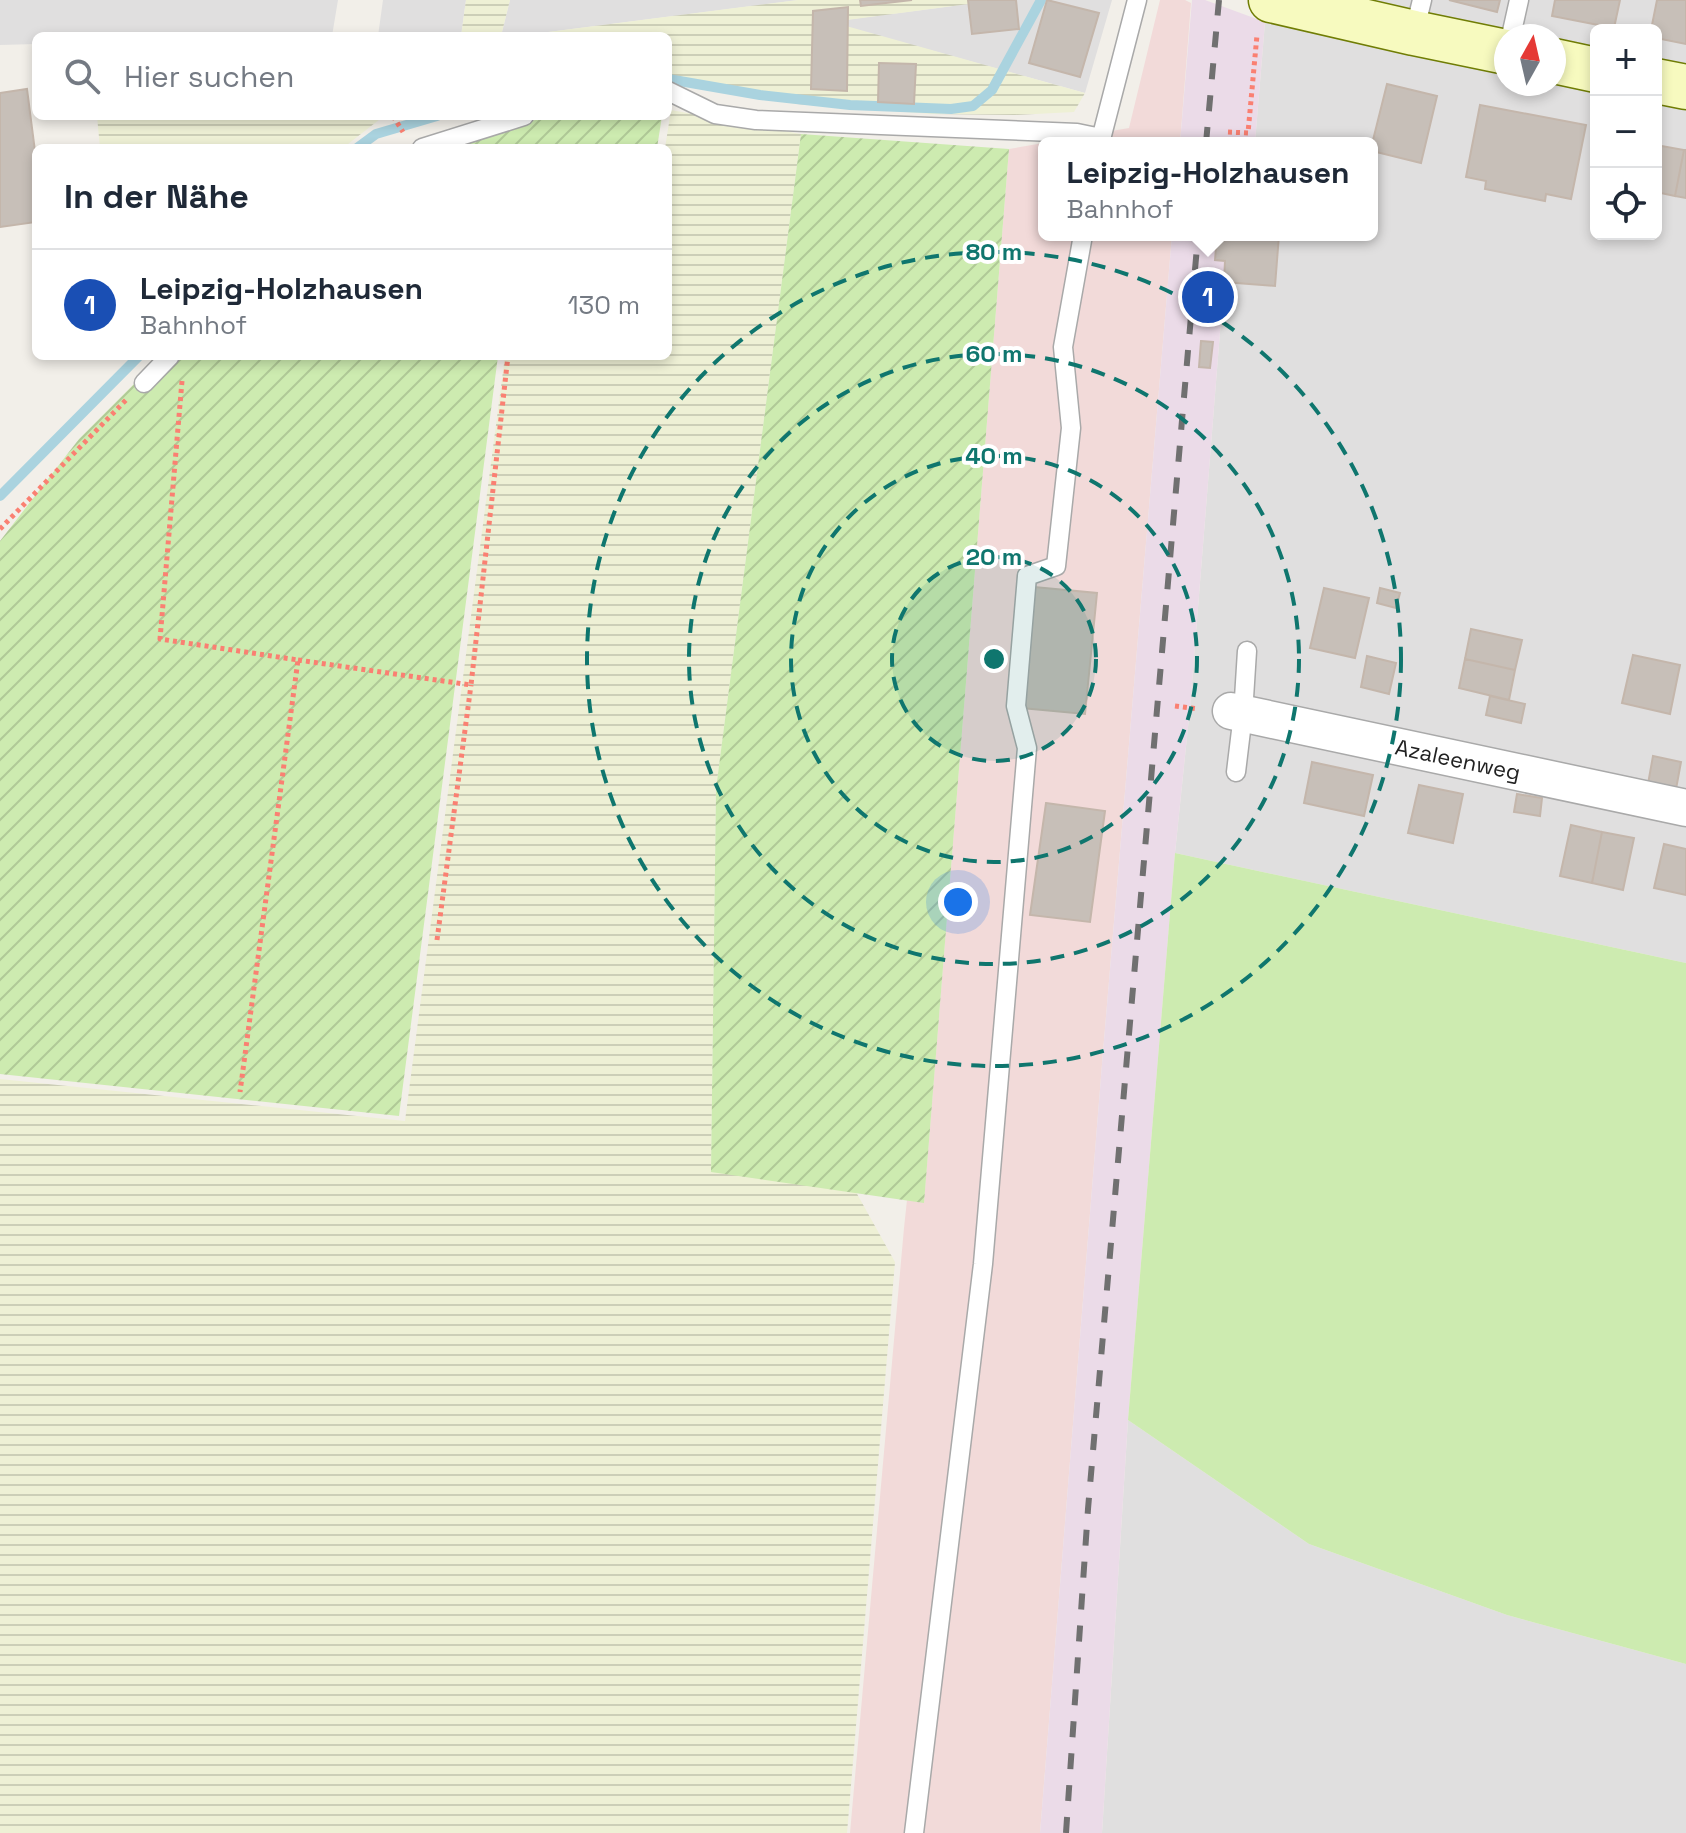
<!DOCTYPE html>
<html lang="de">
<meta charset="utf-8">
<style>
:root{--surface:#fff;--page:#f6f6f7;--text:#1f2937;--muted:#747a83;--line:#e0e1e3;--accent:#0f766e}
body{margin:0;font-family:"Space Grotesk",sans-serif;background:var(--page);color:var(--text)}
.controls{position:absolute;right:24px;top:24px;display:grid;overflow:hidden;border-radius:12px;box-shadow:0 4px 12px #0003}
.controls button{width:72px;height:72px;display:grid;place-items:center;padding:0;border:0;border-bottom:2px solid var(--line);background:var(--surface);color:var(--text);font:40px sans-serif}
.compass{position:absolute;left:1494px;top:24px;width:72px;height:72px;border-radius:50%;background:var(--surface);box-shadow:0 4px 12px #0003;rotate:8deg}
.you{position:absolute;left:958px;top:902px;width:28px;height:28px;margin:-20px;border:6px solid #fff;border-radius:50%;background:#1a73e8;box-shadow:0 0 0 12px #1a73e833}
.badge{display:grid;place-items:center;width:52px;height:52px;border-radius:50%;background:var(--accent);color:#fff;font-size:26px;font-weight:700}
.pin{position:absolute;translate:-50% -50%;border:4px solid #fff;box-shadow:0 2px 8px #0006}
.popup{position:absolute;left:1038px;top:137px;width:340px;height:104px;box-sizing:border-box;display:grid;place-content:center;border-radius:12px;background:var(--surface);filter:drop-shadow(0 2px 6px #0005);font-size:26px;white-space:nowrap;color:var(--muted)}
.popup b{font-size:30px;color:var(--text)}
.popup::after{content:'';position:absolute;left:50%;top:100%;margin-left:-16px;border:16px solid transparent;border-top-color:var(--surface)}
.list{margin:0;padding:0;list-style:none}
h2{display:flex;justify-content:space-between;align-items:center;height:104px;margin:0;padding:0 32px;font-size:34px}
h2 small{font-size:26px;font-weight:400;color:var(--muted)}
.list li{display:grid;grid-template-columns:52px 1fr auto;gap:24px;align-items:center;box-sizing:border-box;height:112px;padding:0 32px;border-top:2px solid var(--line)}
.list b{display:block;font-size:30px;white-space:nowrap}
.list p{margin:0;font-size:26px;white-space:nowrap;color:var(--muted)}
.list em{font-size:26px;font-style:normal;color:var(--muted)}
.icon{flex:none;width:44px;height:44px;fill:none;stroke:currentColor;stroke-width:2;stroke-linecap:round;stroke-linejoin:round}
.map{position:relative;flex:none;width:1686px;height:1833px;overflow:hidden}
.search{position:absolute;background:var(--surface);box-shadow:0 4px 12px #0003;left:32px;top:32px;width:640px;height:88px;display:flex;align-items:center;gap:20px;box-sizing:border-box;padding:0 28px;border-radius:12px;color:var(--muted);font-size:30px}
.panel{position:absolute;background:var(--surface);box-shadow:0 4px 12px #0003;left:32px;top:144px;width:640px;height:216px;border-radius:12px}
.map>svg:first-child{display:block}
.residential{fill:#e0dfdf;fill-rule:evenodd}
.commercial{fill:#f2dad9}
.railway{fill:#ebdbe8}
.farmland{fill:url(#farmland-rules)}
.grass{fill:#cdebb0}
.garden{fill:url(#garden-furrows)}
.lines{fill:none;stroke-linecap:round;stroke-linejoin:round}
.stream{stroke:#aad3df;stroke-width:10}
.building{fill:#c7bfb8;stroke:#c4b6ab;stroke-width:2}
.lane-casing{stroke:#a9a9a9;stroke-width:21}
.street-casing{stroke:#a9a9a9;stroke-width:39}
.secondary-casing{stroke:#707d05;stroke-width:47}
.path{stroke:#fa8072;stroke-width:5;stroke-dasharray:4 4;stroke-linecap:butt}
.lane{stroke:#fff;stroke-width:18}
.street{stroke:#fff;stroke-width:36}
.secondary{stroke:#f7fabf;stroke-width:44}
.rail{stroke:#707070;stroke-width:6;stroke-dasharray:16 16;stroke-linecap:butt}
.ring{fill:none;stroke:#0f766e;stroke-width:4;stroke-dasharray:14 10}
.labels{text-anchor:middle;stroke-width:8;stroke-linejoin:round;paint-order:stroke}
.street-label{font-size:22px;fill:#222;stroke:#fff}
.centre{fill:#0f766e;stroke:#fff;stroke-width:4}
.ring-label{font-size:24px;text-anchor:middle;font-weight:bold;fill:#0f766e;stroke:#fff;stroke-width:8;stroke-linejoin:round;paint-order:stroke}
</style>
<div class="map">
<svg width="1686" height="1833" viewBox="0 0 1686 1833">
<defs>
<pattern id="farmland-rules" width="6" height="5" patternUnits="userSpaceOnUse" patternTransform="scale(2)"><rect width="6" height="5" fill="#eef0d5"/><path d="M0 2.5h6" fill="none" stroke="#ccceb7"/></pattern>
<pattern id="garden-furrows" width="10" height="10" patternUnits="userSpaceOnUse" patternTransform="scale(2)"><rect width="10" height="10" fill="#cdebb0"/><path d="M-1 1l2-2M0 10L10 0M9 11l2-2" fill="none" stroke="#b0c997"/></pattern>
</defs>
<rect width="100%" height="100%" fill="#f2efe9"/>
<!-- residential -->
<path class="residential" d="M0,0H338L332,36H36V44L0,45Z
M383,0H466L461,36H378Z
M510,0H799L517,36H501Z
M999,0H1112L1085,93L829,22Z
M1260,0H1686V963L1175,853L1190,708L1224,282L1275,285L1279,235H1372V143L1255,142L1265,22ZM1596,30H1656V234H1596ZM1506,36H1554V84H1506Z
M1128,1420L1309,1544L1507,1615L1686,1664V1833H1102Z"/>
<!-- commercial -->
<path class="commercial" d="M1160,0H1185L1191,3L1180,143H1044V235H1172L1103,1052L1040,1833H850L904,1228L907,1200L924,1202L1009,149L1129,128Z"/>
<!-- railway -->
<path class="railway" d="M1192,0H1205L1265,22L1255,142L1266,143H1180Z
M1172,235H1279L1275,286L1224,282L1190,708L1175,853L1128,1420L1102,1833H1040L1103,1052Z"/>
<!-- farmland -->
<path class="farmland" d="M466,0H510L501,36H461Z
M798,0H999L832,22L1085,93L1074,112L1015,115L933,114L797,104L668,84V36H517Z
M671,110L801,134L716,789L711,1171L856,1192L895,1262L847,1833H0V1079L405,1121L505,356H668V148H665Z
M97,116H384L343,148H100Z"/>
<!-- grass -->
<path class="grass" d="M1175,853L1686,963V1664L1507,1615L1309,1544L1128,1420Z"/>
<!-- garden -->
<path class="garden" d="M552,116H662L657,148H419Z
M801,134L1009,149L924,1203L711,1172L716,789Z
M162,356H498L399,1116L0,1074V541L79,439Z"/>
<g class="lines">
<!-- stream -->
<path class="stream" d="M668,79L760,95L850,105L951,109L973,106L992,90L1041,0
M357,148L376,134L437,116
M0,496L139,356"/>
</g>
<!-- building -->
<path class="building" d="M860,0H912L861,6Z
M968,0H1016L1019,29L972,34Z
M1047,0L1099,13L1080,77L1029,63Z
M1449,0H1500L1497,12Z
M1555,0H1620L1614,28L1552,16Z
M1657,0H1686V44L1656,38V30H1651Z
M848,7L847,91L811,89L813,11Z
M879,63L916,64L914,104L878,102Z
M1387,84L1437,96L1421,163L1372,151V144Z
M27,89L36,159V222L0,227V93Z
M1480,105L1586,125L1571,199L1546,194L1545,201L1485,189L1486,181L1466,177Z
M1656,145L1684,150L1675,196L1656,192Z
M1684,150H1686V198L1675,196Z
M1228,235H1279L1275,286L1224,282L1225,261L1215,260L1217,236L1228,237Z
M1201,341L1213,342L1210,368L1199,367Z
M1034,587L1097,593L1085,714L1022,708Z
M1324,588L1369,598L1355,658L1310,648Z
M1380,588L1400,593L1396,608L1377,603Z
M1471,629L1522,640L1515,670L1465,659Z
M1633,655L1680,665L1670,714L1622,703Z
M1367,656L1396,663L1389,694L1361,687Z
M1465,659L1515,670L1509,700L1459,688Z
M1490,696L1525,704L1521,723L1486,715Z
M1653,756L1681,762L1676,789L1648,784Z
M1312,762L1373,775L1364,816L1304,803Z
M1419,785L1463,794L1453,843L1408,833Z
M1517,794L1542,798L1540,816L1514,812Z
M1046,803L1105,811L1090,922L1030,915Z
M1571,825L1602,832L1592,883L1560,876Z
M1602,832L1634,838L1623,890L1592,883Z
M1664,844L1686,849V895L1654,888Z"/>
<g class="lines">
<!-- lane casing -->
<g class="lane-casing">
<path id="lane" d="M1414,33L1422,0
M1511,36L1519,0
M668,91L715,114L756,120L1077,133L1101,138
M1100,143L1137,0
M422,148L524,116
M144,383L170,356
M1236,772L1243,714L1247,651
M914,1833L983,1264L1027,748L1016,706L1027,576L1056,566L1071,428L1063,347L1083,235"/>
</g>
<!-- street casing -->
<g class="street-casing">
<g id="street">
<path id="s1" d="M1231,711L1686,808"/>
</g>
</g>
<!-- secondary casing -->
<g class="secondary-casing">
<path id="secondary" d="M1271,0L1414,33L1506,52
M1554,61L1596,70
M1656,81L1686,87"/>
</g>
<!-- path -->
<path class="path" d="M393,116L403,132
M1228,132L1248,133L1257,35
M182,381L160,639L298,660L240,1092
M0,529L126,400
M298,660L471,685L508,356
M1175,706L1198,709
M437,940L471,685"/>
<!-- lane -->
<use href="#lane" class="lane"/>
<!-- street -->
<use href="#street" class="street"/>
<!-- secondary -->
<use href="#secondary" class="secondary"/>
<!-- rail -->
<path class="rail" d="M1206,143L1219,0
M1066,1833L1088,1509L1198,235"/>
</g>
<!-- distance rings -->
<circle cx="994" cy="659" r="102" fill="#0f766e" fill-opacity=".12"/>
<g class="ring">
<circle cx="994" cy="659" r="102"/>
<circle cx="994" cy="659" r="203"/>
<circle cx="994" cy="659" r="305"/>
<circle cx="994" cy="659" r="407"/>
</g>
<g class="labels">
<!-- street labels -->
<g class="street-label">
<text dy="8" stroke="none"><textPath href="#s1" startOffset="232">Azaleenweg</textPath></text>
</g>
</g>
<circle cx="994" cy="659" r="12" class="centre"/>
<g class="ring-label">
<text x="994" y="260">80 m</text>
<text x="994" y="362">60 m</text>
<text x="994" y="464">40 m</text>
<text x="994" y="565">20 m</text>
</g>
</svg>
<div class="controls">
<button>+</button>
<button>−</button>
<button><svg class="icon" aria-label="locate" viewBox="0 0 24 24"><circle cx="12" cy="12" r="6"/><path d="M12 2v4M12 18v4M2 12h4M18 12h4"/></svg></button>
</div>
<svg class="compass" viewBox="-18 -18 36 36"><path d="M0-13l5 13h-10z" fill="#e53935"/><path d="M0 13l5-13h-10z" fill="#747a83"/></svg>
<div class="you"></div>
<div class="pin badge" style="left:1208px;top:297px;background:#1a4fb4">1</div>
<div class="popup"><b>Leipzig-Holzhausen</b>Bahnhof</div>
<div class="search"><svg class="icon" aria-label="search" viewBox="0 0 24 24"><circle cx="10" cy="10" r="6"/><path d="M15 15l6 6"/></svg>Hier suchen</div>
<section class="panel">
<h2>In der Nähe<small></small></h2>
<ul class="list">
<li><span class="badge" style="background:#1a4fb4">1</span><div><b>Leipzig-Holzhausen</b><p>Bahnhof</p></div><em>130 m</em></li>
</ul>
</section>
</div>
